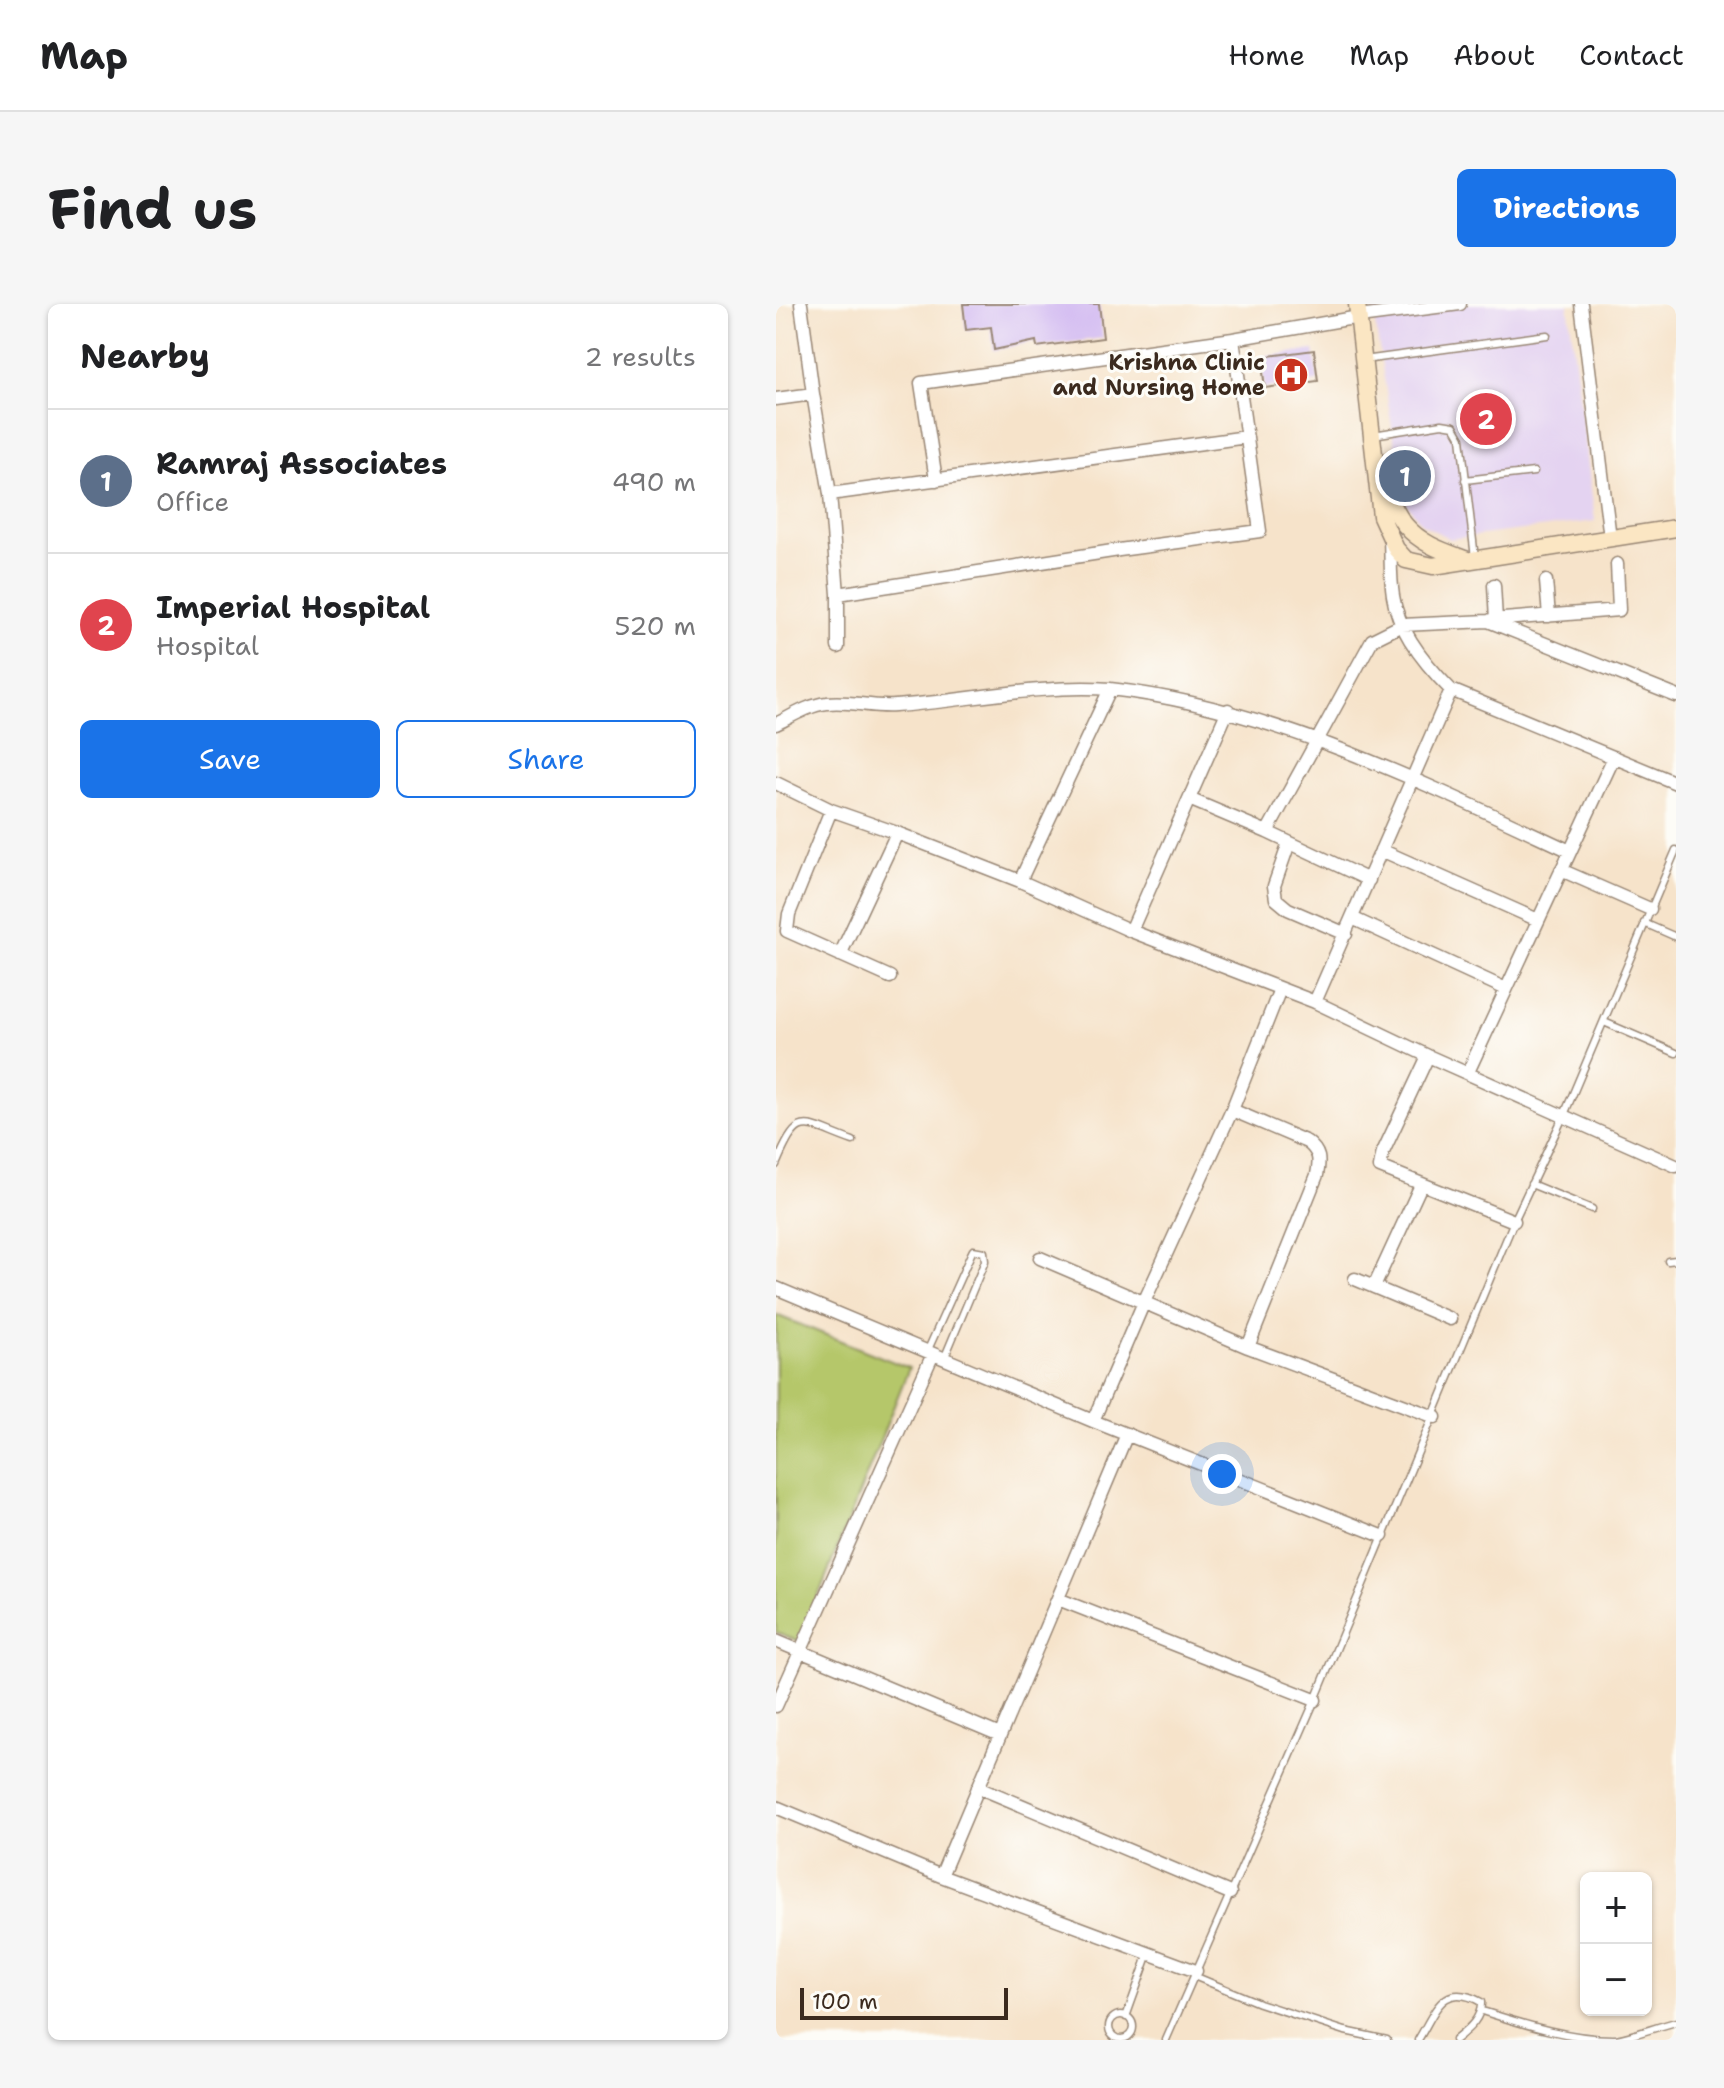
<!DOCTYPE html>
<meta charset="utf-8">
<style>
:root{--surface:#fff;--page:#f6f6f6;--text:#202124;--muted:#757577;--line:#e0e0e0;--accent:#1a73e8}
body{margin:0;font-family:"Shantell Sans",sans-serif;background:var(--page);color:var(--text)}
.controls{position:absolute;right:24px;bottom:24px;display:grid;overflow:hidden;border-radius:12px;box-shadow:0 2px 6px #0004}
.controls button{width:72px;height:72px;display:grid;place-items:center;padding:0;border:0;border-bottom:2px solid var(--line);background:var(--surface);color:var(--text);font:40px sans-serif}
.scale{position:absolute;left:24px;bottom:20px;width:208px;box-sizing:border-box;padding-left:8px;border:4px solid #3b2a1e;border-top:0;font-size:22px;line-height:28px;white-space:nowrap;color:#3b2a1e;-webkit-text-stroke:6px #fdfcf7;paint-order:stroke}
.you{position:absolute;left:446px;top:1170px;width:28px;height:28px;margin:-20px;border:6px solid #fff;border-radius:50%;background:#1a73e8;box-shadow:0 0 0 12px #1a73e833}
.badge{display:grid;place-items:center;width:52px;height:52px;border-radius:50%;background:var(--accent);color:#fff;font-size:26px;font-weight:700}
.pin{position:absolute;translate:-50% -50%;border:4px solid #fff;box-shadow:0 2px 8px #0006}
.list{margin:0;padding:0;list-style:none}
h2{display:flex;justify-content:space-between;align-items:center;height:104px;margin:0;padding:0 32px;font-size:34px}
h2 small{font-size:26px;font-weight:400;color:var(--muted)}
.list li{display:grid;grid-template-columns:52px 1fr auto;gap:24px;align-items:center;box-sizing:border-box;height:144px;padding:0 32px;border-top:2px solid var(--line)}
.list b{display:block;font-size:30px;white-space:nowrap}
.list p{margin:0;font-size:26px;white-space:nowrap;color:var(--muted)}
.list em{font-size:26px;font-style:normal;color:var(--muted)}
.actions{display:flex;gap:16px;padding:24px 32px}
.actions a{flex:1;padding:18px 0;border:2px solid var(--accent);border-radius:12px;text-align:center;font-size:28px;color:var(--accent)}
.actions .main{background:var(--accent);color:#fff}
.map{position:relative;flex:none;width:900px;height:1736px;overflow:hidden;border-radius:12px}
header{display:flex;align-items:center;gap:48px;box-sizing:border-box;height:112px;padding:0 40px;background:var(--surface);border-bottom:2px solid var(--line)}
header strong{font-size:38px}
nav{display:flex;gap:44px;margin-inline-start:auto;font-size:28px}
.intro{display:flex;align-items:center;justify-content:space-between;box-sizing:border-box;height:192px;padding:0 48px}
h1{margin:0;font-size:56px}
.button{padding:20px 36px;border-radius:12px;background:var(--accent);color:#fff;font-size:28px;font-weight:700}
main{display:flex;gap:48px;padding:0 48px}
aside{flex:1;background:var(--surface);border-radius:12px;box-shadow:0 2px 6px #0004}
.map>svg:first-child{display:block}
.built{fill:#e4d3f1}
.green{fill:#b5c76a;stroke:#787844;stroke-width:2}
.building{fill:#cfb5f1}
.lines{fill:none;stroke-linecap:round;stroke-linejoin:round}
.lane-casing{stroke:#988674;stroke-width:9}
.street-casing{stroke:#988674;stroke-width:15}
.secondary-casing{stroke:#988674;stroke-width:19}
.lane{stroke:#fff;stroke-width:6}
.street{stroke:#fff;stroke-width:12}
.secondary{stroke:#fbe6c3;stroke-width:16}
.labels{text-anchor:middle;stroke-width:6;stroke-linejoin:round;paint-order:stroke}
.poi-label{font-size:22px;font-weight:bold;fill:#3b2a1e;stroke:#fdfcf7;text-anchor:end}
</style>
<header>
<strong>Map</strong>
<nav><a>Home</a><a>Map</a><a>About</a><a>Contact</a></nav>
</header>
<div class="intro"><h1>Find us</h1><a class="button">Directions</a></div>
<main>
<aside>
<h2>Nearby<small>2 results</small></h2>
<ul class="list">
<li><span class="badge" style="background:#5c6f8a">1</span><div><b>Ramraj Associates</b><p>Office</p></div><em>490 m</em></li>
<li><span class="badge" style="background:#e0444e">2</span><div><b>Imperial Hospital</b><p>Hospital</p></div><em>520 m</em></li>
</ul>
<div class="actions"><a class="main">Save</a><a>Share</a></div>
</aside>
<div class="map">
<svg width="900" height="1736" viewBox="0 0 900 1736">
<rect width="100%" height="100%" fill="#fdfcf7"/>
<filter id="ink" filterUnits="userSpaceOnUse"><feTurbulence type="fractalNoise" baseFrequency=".0125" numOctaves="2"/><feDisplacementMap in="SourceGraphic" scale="16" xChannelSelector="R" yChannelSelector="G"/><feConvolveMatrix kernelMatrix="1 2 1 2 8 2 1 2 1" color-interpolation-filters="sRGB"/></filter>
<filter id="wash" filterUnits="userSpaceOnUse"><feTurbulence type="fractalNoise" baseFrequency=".006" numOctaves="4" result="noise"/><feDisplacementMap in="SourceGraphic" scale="32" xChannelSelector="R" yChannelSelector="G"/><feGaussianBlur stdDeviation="1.8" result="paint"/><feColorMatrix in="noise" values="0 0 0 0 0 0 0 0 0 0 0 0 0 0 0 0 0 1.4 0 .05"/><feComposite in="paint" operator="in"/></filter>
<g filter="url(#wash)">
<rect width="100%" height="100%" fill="#f6e3ca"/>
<!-- built -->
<path class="built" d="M596,0H792L819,217L674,235L646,220L628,197Z"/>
<!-- green -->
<path class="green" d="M0,1011L133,1064L24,1338L0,1328Z"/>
<g id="blocks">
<!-- building -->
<path class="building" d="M187,0H323L327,34L261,43L260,37L218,46L215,23L190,26Z
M538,46L542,77L489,84L485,53Z"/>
</g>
</g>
<g filter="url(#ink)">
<use href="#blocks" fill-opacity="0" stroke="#988674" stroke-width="2"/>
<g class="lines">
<!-- lane casing -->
<g class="lane-casing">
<path id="lane" d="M588,56L771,31
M597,131L666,120L678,122L685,134L699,254
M689,176L758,168
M868,619L900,633
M828,718L900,749
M0,861C24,805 26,819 77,837
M755,880L816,905
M892,957L900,956
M151,1048L195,950L197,946L208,948L209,957L168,1055
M418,1672L483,1699L569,1727L611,1736
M706,1707C747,1720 796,1736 840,1735C860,1731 880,1723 900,1718
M333 1723a12 12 0 1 1 24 0a12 12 0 1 1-24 0Z
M350,1713L373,1649
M390,1736L539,1396L738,917L788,811L900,546
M642,1736C660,1707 666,1677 705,1698C706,1715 691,1726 679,1736"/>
</g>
<!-- street casing -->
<g class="street-casing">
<path id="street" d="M805,0L834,234
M37,90L54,190L62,290L343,246L484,227L457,35L583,13L684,0
M0,95L37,90L25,0
M160,176L145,79L457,35
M54,190L471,133
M614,235C615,254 614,273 617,292C622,327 650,361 675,386
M770,277L773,312
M718,281L720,316
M715,316L843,306L841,260
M62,343V290
M0,420C16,412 33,401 51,399C73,396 96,404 119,402C191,397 262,380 334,385
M0,479L55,506L121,529L244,577L355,627L539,698L652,752L900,862
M413,495L491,528
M55,506L13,610L11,627L114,673
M513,539L498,582L500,595L512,605L570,630
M605,546L762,616
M785,566L874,605
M593,576L491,528L596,336L626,321L712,317L900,392
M244,577L334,385C495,403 648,479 794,547
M576,614L730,685
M355,627L452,406
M64,651L121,529
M539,698L675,386L900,479
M652,752L607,848L604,863L738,917
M692,768L838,453
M456,806L531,838C544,848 544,856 541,871L472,1043
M264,954L472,1043L659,1113
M579,975L674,1015
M598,983L645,881
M0,984L317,1117L606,1232
M317,1117L368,998L456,806L504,685
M282,1295L539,1396
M0,1337L224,1431
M0,1402L157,1050
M202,1483L454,1589
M0,1503L165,1572L420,1667
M165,1572L351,1130"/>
</g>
<!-- secondary casing -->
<g class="secondary-casing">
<path id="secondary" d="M581,0L605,212L620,245L630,256L657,262L900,224
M603,177C614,191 618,208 629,221C645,240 667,247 689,255"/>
</g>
<!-- lane -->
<use href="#lane" class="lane"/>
<!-- street -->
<use href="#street" class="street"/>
<!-- secondary -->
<use href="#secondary" class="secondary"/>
</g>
</g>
<!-- icons -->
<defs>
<g id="hospital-disc" transform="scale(1.8)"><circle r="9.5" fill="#c8321e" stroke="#fdfcf7"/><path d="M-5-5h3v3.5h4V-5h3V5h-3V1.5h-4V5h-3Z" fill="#fff"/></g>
</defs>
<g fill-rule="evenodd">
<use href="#hospital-disc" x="515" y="71"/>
</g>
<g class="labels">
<!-- poi labels -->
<g class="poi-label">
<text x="489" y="66">Krishna Clinic<tspan x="489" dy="25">and Nursing Home</tspan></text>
</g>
</g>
</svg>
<div class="controls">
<button>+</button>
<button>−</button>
</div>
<div class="scale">100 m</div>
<div class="you"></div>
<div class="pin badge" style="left:629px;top:172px;background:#5c6f8a">1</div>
<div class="pin badge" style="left:710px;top:115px;background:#e0444e">2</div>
</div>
</main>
